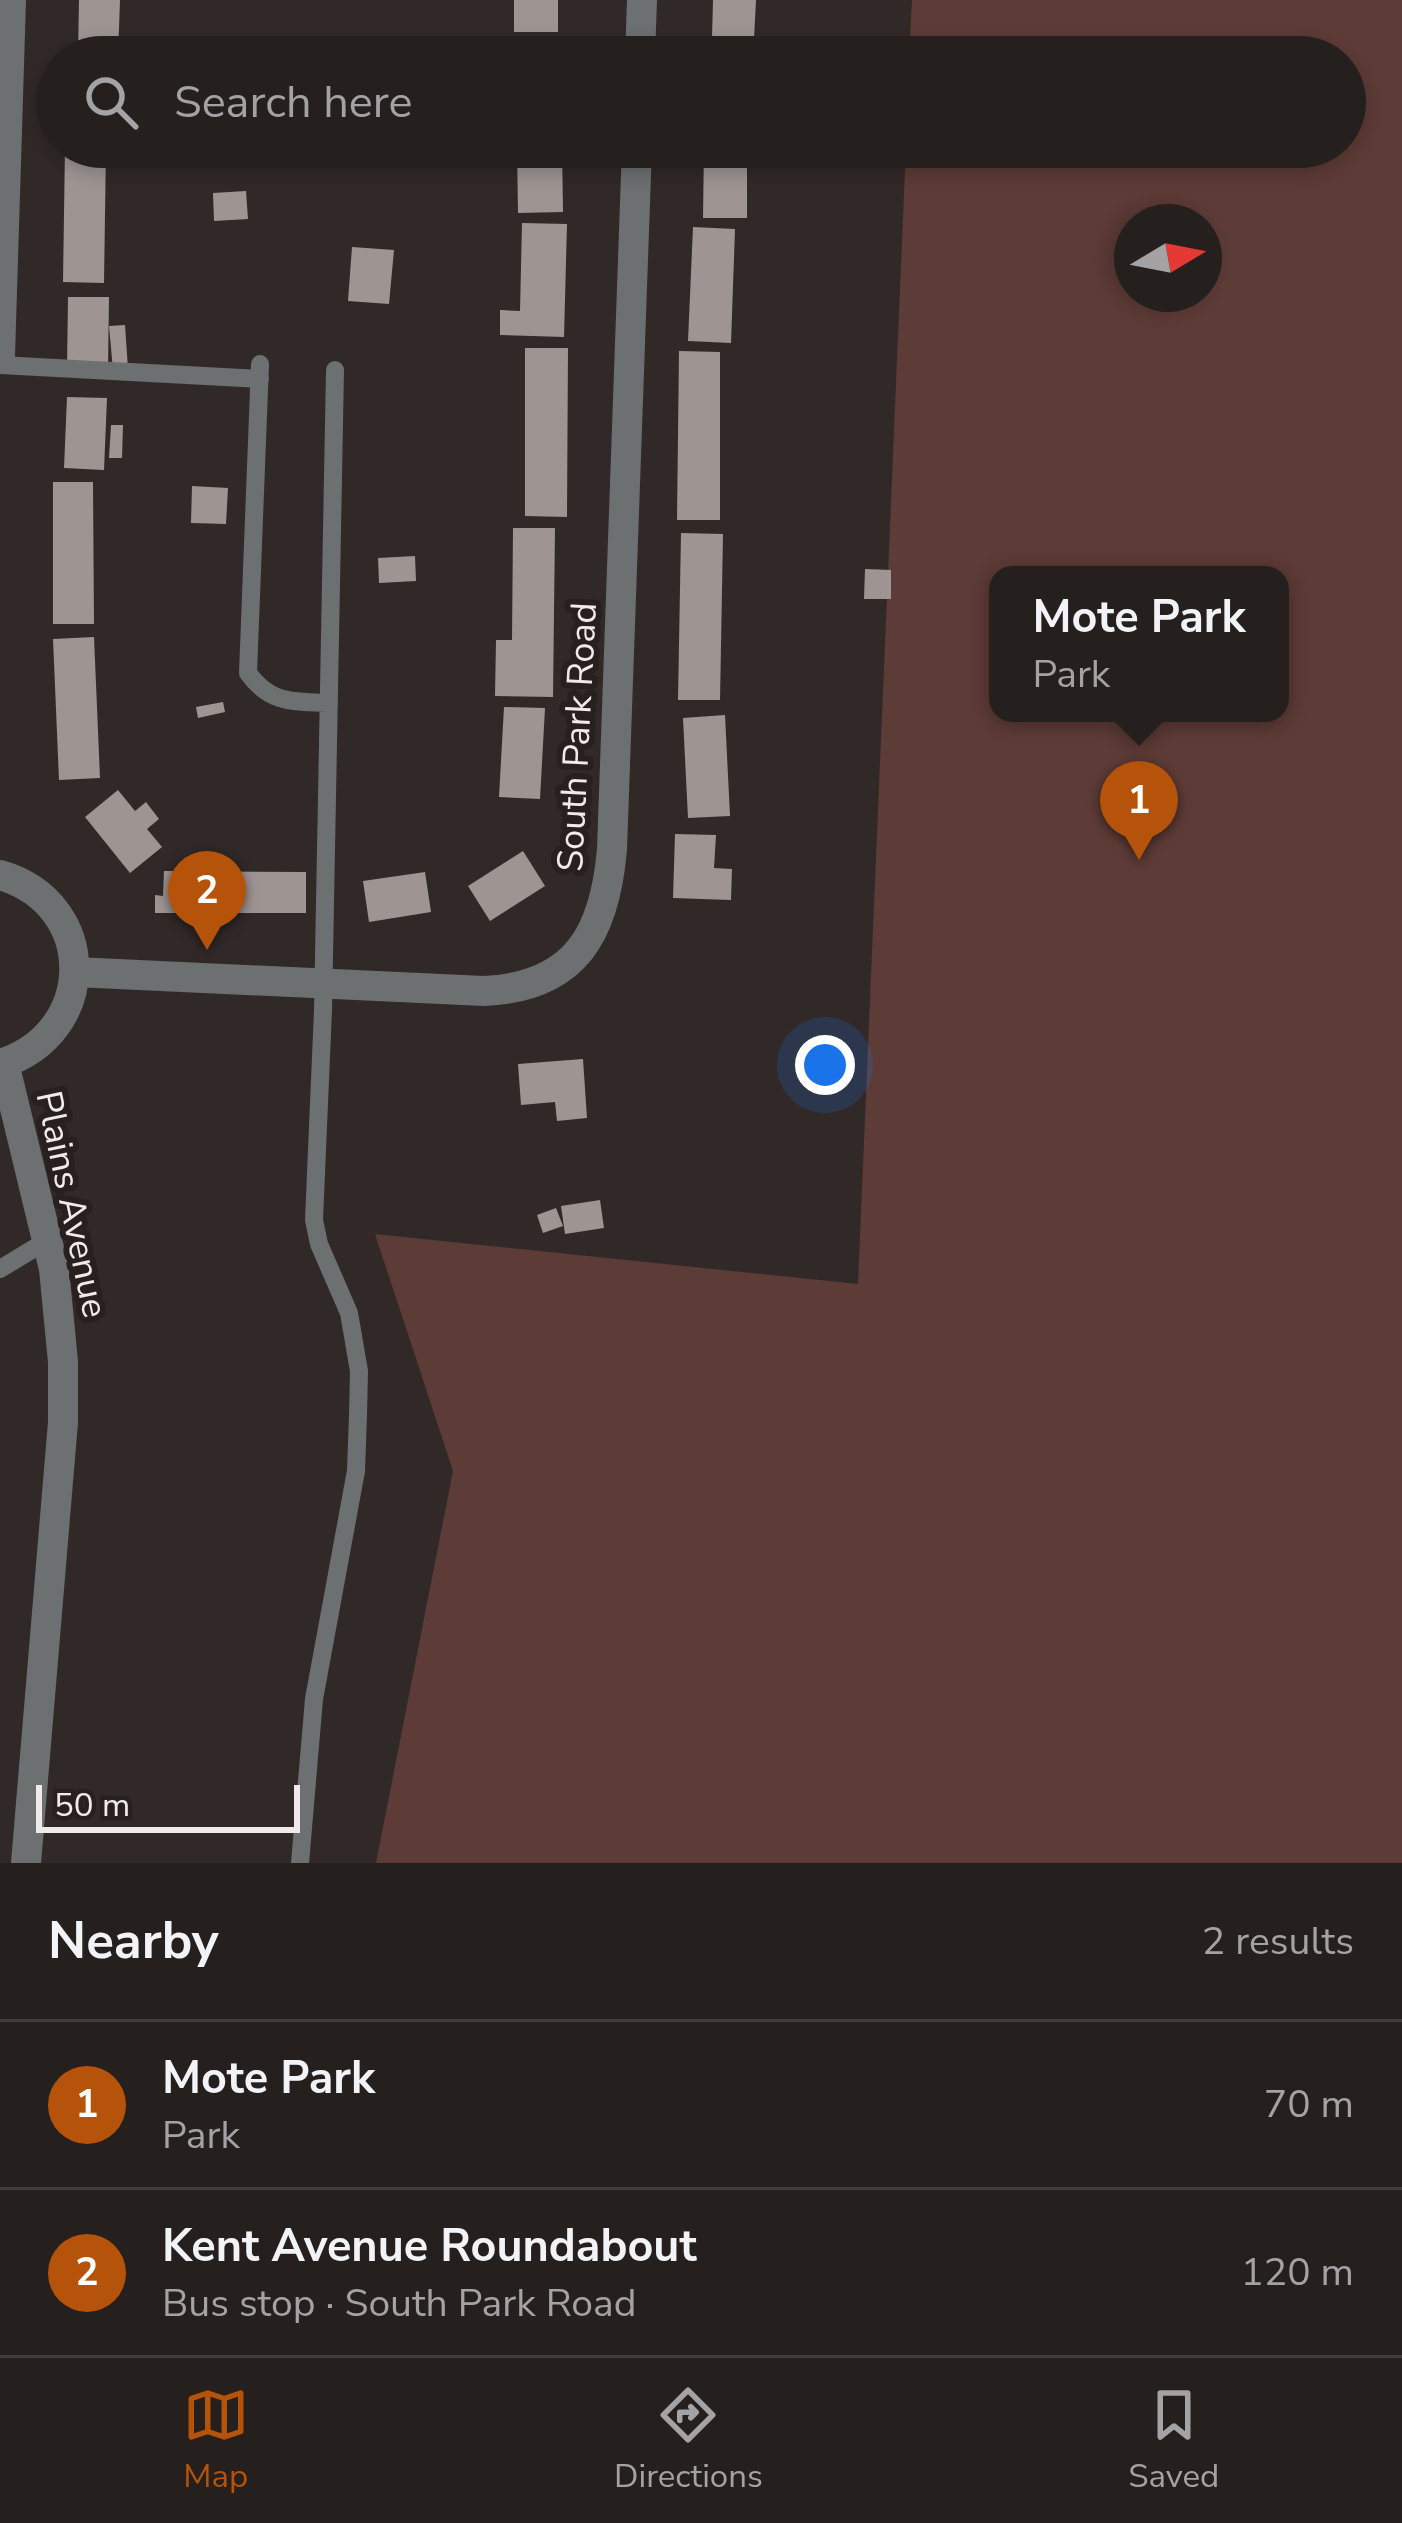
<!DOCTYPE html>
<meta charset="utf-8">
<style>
:root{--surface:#251f1e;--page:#312c2b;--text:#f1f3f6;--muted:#a3a2a4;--line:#423d3c;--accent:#b45309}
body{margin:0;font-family:"Nunito Sans",sans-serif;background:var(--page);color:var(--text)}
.compass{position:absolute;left:1114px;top:204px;width:108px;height:108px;border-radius:50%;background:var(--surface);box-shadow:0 6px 18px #0003;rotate:80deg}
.scale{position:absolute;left:36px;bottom:30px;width:264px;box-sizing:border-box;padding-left:12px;border:6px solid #f0ebea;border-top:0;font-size:33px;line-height:42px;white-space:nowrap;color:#f0ebea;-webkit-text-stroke:9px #27201f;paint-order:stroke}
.you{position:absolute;left:825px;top:1065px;width:42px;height:42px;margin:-30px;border:9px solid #fff;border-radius:50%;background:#1a73e8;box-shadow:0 0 0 18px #1a73e833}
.badge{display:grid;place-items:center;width:78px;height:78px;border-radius:50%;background:var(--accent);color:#fff;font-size:39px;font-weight:700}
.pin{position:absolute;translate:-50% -99px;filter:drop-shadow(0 3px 6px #0008)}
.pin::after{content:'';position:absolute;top:63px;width:42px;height:36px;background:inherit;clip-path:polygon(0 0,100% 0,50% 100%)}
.popup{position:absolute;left:989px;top:566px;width:300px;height:156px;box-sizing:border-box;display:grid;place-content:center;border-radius:24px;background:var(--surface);filter:drop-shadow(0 3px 9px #0005);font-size:39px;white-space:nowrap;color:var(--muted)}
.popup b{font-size:45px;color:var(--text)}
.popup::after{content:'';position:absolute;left:50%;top:100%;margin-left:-24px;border:24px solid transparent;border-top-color:var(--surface)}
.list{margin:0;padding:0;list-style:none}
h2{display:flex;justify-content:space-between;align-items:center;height:156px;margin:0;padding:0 48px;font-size:51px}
h2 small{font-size:39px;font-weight:400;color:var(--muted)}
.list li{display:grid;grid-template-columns:78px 1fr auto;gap:36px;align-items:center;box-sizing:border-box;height:168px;padding:0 48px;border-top:3px solid var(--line)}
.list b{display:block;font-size:45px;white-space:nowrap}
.list p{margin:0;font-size:39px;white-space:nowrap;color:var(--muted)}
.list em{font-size:39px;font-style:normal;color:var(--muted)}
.icon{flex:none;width:66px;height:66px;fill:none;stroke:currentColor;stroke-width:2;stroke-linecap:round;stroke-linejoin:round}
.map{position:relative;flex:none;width:1402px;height:1863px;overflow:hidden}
.search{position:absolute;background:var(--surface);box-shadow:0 6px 18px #0003;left:36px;right:36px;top:36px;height:132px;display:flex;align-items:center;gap:30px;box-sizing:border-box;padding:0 42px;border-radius:66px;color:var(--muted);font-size:45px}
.sheet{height:492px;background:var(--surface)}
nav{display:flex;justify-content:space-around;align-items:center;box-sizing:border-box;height:168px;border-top:3px solid var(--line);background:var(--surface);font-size:33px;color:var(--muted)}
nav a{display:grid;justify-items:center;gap:6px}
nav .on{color:var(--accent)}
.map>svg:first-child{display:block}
.green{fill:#5d3b36;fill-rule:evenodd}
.building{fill:#9e9593}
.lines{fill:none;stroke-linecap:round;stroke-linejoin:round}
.service{stroke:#6c7071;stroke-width:18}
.minor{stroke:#6c7071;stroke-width:30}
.labels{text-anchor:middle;stroke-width:12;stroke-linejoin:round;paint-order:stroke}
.street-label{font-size:36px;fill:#f0ebea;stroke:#27201f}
</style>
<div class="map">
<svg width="1402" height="1863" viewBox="0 0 1402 1863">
<rect width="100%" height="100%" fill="#312928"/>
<!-- green -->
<path class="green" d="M912,0H1402V1863H376L453,1471L375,1234L858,1284L906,147H1345V57H909ZM1132,222H1204V294H1132ZM998,575H1280V713H998Z"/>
<!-- building -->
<path class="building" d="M79,0H120L118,57H78Z
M514,0H558V32H514Z
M713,0H756L754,39L712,37Z
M561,43V57H516V44Z
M705,47L748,48V57H705Z
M65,147H106L104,283L63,282Z
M517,147H562L563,212L518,213Z
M704,147H747V218H703Z
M246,191L248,219L214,221L213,193Z
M522,223L567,224L564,337L500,335V310L520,311Z
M693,227L735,229L731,343L688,341Z
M352,247L394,250L389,304L348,301Z
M68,297H109L108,368H67Z
M125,325L128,369L113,370L109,326Z
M525,348H568L567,517L525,516Z
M679,351L720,352V520H677Z
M67,397L107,398L104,470L64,468Z
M111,425H123L122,458H109Z
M53,482H93L94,624H53Z
M192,486L228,488L226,524L191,523Z
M513,528H555L553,697L495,696L496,640H512Z
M681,533L723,534L720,700H678Z
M415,556L416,581L379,583L378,558Z
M865,569L891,570V599H864Z
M94,637L100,778L59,780L53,639Z
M223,702L225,712L198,718L196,707Z
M504,707L545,708L540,799L499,797Z
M725,715L730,816L688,818L683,718Z
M118,790L135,811L146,802L159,819L147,829L162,847L130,873L85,817Z
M675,834L716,835L714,868L732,869L731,900L673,898Z
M523,851L545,886L490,921L468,886Z
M164,871L306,872V913H155V895L163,896Z
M425,872L431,912L369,922L363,881Z
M583,1059L587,1118L557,1121L555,1102L521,1105L518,1064Z
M600,1200L604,1228L565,1234L561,1206Z
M556,1208L563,1226L543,1233L537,1215Z"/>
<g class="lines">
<!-- service -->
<path class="service" d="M260,364L248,673C271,705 294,701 329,703
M0,365L260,379
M0,1269L48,1240
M300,1863L314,1699L356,1471L358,1415L359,1371L349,1313L319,1244L314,1220L323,1010L335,370"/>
<!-- minor -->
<path class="minor" d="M640,57L642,0
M0,356L11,0
M0,875C100,904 98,1034 0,1064
M75,972L484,991C576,987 605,933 612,849L637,147
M4,1063L54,1269L63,1362V1422L26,1863"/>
</g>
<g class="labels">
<!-- street labels -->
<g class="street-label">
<text transform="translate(576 737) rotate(-87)" y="13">South Park Road</text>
<text transform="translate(73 1204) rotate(78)" y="13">Plains Avenue</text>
</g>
</g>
</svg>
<svg class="compass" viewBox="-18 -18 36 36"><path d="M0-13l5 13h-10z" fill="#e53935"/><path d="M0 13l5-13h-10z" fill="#a3a2a4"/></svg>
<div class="scale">50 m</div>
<div class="you"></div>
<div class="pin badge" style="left:1139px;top:860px">1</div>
<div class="popup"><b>Mote Park</b>Park</div>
<div class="pin badge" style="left:207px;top:950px">2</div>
<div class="search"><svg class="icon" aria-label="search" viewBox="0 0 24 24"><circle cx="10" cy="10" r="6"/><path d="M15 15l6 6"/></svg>Search here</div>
</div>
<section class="sheet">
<h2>Nearby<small>2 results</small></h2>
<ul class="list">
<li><span class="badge">1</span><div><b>Mote Park</b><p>Park</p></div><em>70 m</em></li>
<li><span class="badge">2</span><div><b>Kent Avenue Roundabout</b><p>Bus stop · South Park Road</p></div><em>120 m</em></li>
</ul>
</section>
<nav>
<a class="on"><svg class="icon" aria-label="map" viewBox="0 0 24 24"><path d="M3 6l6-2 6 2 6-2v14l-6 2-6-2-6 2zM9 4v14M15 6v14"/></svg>Map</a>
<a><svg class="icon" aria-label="directions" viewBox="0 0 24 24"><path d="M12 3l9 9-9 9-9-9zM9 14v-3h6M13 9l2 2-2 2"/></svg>Directions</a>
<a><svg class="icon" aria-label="saved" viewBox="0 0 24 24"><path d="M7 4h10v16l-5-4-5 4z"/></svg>Saved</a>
</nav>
